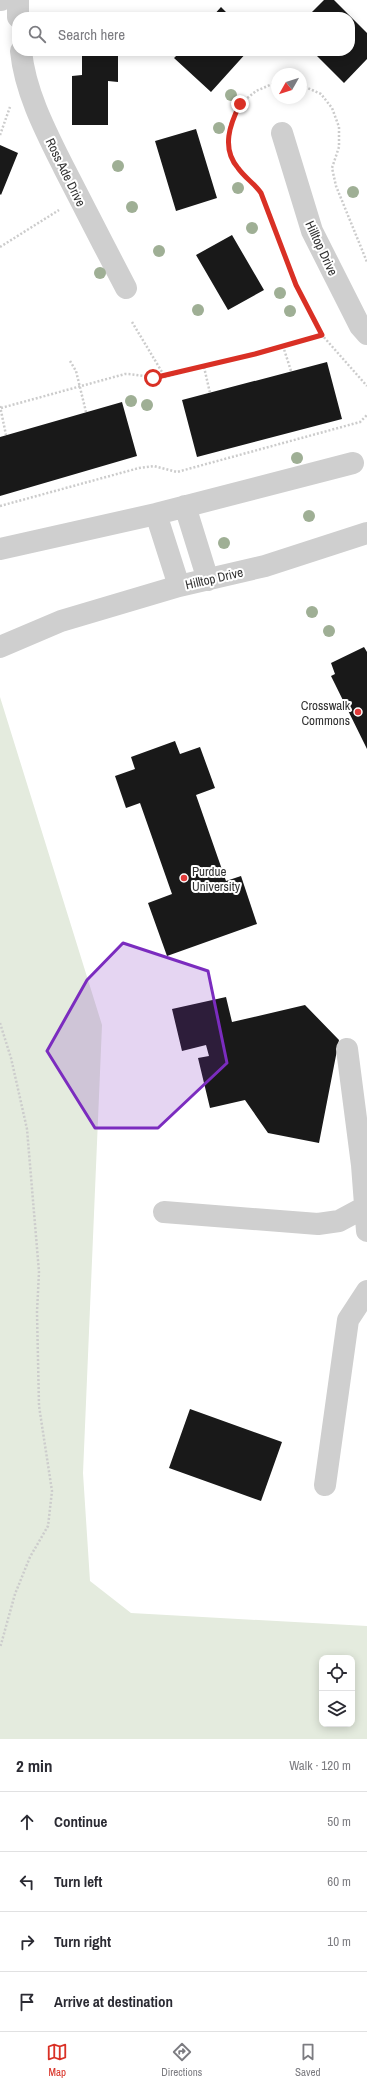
<!DOCTYPE html>
<meta charset="utf-8">
<style>
:root{--surface:#fff;--page:#f7f7f7;--text:#2b2b33;--muted:#7c7c81;--line:#e1e1e2;--accent:#d93025}
body{margin:0;font-family:"Archivo Narrow",sans-serif;background:var(--page);color:var(--text)}
.controls{position:absolute;right:12px;bottom:12px;display:grid;overflow:hidden;border-radius:8px;box-shadow:0 2px 10px #0003}
.controls button{width:36px;height:36px;display:grid;place-items:center;padding:0;border:0;border-bottom:1px solid var(--line);background:var(--surface);color:var(--text);font:20px sans-serif}
.compass{position:absolute;left:271px;top:68px;width:36px;height:36px;border-radius:50%;background:var(--surface);box-shadow:0 2px 10px #0003;rotate:231deg}
.stop{position:absolute;width:12px;height:12px;margin:-9px;border:3px solid #d93025;border-radius:50%;background:#fff}
.stop.end{background:#d93025;border-color:#fff;box-shadow:0 1px 4px #0008}
.list{margin:0;padding:0;list-style:none}
h2{display:flex;justify-content:space-between;align-items:center;height:52px;margin:0;padding:0 16px;font-size:17px}
h2 small{font-size:13px;font-weight:400;color:var(--muted)}
.list li{display:grid;grid-template-columns:26px 1fr auto;gap:12px;align-items:center;box-sizing:border-box;height:60px;padding:0 16px;border-top:1px solid var(--line)}
.list b{display:block;font-size:15px;white-space:nowrap}
.list em{font-size:13px;font-style:normal;color:var(--muted)}
.icon{flex:none;width:22px;height:22px;fill:none;stroke:currentColor;stroke-width:2;stroke-linecap:round;stroke-linejoin:round}
.map{position:relative;flex:none;width:367px;height:1739px;overflow:hidden}
.search{position:absolute;background:var(--surface);box-shadow:0 2px 10px #0003;left:12px;right:12px;top:12px;height:44px;display:flex;align-items:center;gap:10px;box-sizing:border-box;padding:0 14px;border-radius:16px;color:var(--muted);font-size:15px}
.sheet{height:292px;background:var(--surface)}
nav{display:flex;justify-content:space-around;align-items:center;box-sizing:border-box;height:56px;border-top:1px solid var(--line);background:var(--surface);font-size:11px;color:var(--muted)}
nav a{display:grid;justify-items:center;gap:2px}
nav .on{color:var(--accent)}
.map>svg:first-child{display:block}
.green{fill:#e4ebde;fill-rule:evenodd}
.building{fill:#191919}
.lines{fill:none;stroke-linecap:round;stroke-linejoin:round}
.path{stroke:#ccc;stroke-width:2.5;stroke-dasharray:2 2;stroke-linecap:butt}
.minor{stroke:#cfcfcf;stroke-width:22}
.tree{fill:#9faf95}
.route{stroke:#d93025;stroke-width:5}
.marked{fill:#7b2cbf;fill-opacity:0.2;stroke:#7b2cbf;stroke-width:3;stroke-linejoin:round}
.poi-dot{fill:#e23c3b;stroke:#fff;stroke-width:1.5}
.labels{text-anchor:middle;stroke-width:4;stroke-linejoin:round;paint-order:stroke}
.street-label{font-size:13px;fill:#323232;stroke:#fff}
.poi-label{font-size:13px;fill:#323232;stroke:#fff;text-anchor:end}
</style>
<div class="map">
<svg width="367" height="1739" viewBox="0 0 367 1739">
<rect width="100%" height="100%" fill="#fff"/>
<!-- green -->
<path class="green" d="M0,697L102,1025L83,1473L90,1581L131,1613L367,1626V1739H0ZM322,1658H352V1724H322Z"/>
<!-- building -->
<path class="building" d="M324,0H334L367,33V59L344,83L312,51H350V17H307Z
M221,7L231,17H212Z
M82,51H118V82L108,81V125H72V76L82,75Z
M181,51H248L211,92L174,58Z
M196,129L217,198L176,211L155,141Z
M0,145L18,153L1,195L0,194Z
M232,235L264,290L228,310L196,255Z
M327,362L342,419L197,457L182,400Z
M122,402L137,456L0,496V437Z
M364,647L367,652V749L331,676L335,674L331,663Z
M175,741L180,754L200,747L215,788L196,795L226,881L241,876L257,924L167,956L148,903L172,894L140,803L126,808L115,776L135,769L131,757Z
M226,997L232,1022L305,1005L339,1040L319,1143L268,1133L245,1100L210,1108L198,1058L209,1056L206,1045L182,1051L172,1009Z
M190,1409L282,1442L261,1501L169,1468Z"/>
<g class="lines">
<!-- path -->
<path class="path" d="M277,82L256,91L240,104L230,125L228,140L230,152L236,167L261,193L296,285L322,335L367,386
M301,85L321,94L332,108L339,127V147L332,168L336,186L367,262
M0,135L10,107
M0,247L59,210
M132,322L165,377
M283,346L291,371
M70,361L76,371L86,412
M204,367L210,393
M0,406L6,435
M1,408L125,374C139,374 151,379 165,377L322,335
M0,506L139,468L154,466L177,472L360,422L367,415
M0,1023L11,1058L27,1129L39,1272L37,1312L39,1406L52,1491L48,1526L30,1557L15,1594L0,1648"/>
<!-- minor -->
<path class="minor" d="M0,0H1
M18,17V0
M21,51C25,92 46,132 64,168C85,209 105,248 126,288
M282,133L312,231L360,326L367,334
M185,506L208,580
M156,514L179,586
M0,549L156,514L353,463
M0,647L61,621L179,586L265,566L367,533
M347,1049L362,1165L367,1231
M164,1212L318,1224L339,1221L365,1207
M325,1485L348,1320L367,1291"/>
</g>
<!-- trees -->
<g class="tree">
<circle cx="231" cy="95" r="6"/>
<circle cx="219" cy="128" r="6"/>
<circle cx="118" cy="166" r="6"/>
<circle cx="238" cy="188" r="6"/>
<circle cx="353" cy="192" r="6"/>
<circle cx="132" cy="207" r="6"/>
<circle cx="252" cy="228" r="6"/>
<circle cx="159" cy="251" r="6"/>
<circle cx="100" cy="273" r="6"/>
<circle cx="280" cy="293" r="6"/>
<circle cx="198" cy="310" r="6"/>
<circle cx="290" cy="311" r="6"/>
<circle cx="131" cy="401" r="6"/>
<circle cx="147" cy="405" r="6"/>
<circle cx="297" cy="458" r="6"/>
<circle cx="309" cy="516" r="6"/>
<circle cx="224" cy="543" r="6"/>
<circle cx="312" cy="612" r="6"/>
<circle cx="329" cy="631" r="6"/>
</g>
<g class="lines">
<!-- route -->
<path class="route" d="M153,378L255,354L322,335L296,285L261,193C254,183 245,178 238,168C221,148 230,124 240,104"/>
</g>
<!-- marked area -->
<path class="marked" d="M123,943L208,971L227,1063L158,1128H95L47,1051L87,980Z"/>
<!-- markers -->
<g class="poi-dot">
<circle cx="358" cy="712" r="4"/>
<circle cx="184" cy="878" r="4"/>
</g>
<g class="labels">
<!-- street labels -->
<g class="street-label">
<text transform="translate(66 172) rotate(64)" y="5">Ross Ade Drive</text>
<text transform="translate(322 248) rotate(65)" y="5">Hilltop Drive</text>
<text transform="translate(214 578) rotate(-13)" y="5">Hilltop Drive</text>
</g>
<!-- poi labels -->
<g class="poi-label">
<text x="350" y="710">Crosswalk<tspan x="350" dy="15">Commons</tspan></text>
<text x="192" y="876" text-anchor="start">Purdue<tspan x="192" dy="15">University</tspan></text>
</g>
</g>
</svg>
<div class="controls">
<button><svg class="icon" aria-label="locate" viewBox="0 0 24 24"><circle cx="12" cy="12" r="6"/><path d="M12 2v4M12 18v4M2 12h4M18 12h4"/></svg></button>
<button><svg class="icon" aria-label="layers" viewBox="0 0 24 24"><path d="M12 4l9 5-9 5-9-5zM3 14l9 5 9-5"/></svg></button>
</div>
<svg class="compass" viewBox="-18 -18 36 36"><path d="M0-13l5 13h-10z" fill="#e53935"/><path d="M0 13l5-13h-10z" fill="#7c7c81"/></svg>
<div class="stop" style="left:153px;top:378px"></div>
<div class="stop end" style="left:240px;top:104px"></div>
<div class="search"><svg class="icon" aria-label="search" viewBox="0 0 24 24"><circle cx="10" cy="10" r="6"/><path d="M15 15l6 6"/></svg>Search here</div>
</div>
<section class="sheet">
<h2>2 min<small>Walk · 120 m</small></h2>
<ul class="list">
<li><svg class="icon" aria-label="ahead" viewBox="0 0 24 24"><path d="M12 20V5M6 11l6-6 6 6"/></svg><div><b>Continue</b></div><em>50 m</em></li>
<li><svg class="icon" aria-label="left" viewBox="0 0 24 24"><path d="M17 20v-9H6M10 6l-5 5 5 5"/></svg><div><b>Turn left</b></div><em>60 m</em></li>
<li><svg class="icon" aria-label="right" viewBox="0 0 24 24"><path d="M7 20v-9h11M14 6l5 5-5 5"/></svg><div><b>Turn right</b></div><em>10 m</em></li>
<li><svg class="icon" aria-label="arrive" viewBox="0 0 24 24"><path d="M6 21V4h12l-3 4 3 4H6"/></svg><div><b>Arrive at destination</b></div></li>
</ul>
</section>
<nav>
<a class="on"><svg class="icon" aria-label="map" viewBox="0 0 24 24"><path d="M3 6l6-2 6 2 6-2v14l-6 2-6-2-6 2zM9 4v14M15 6v14"/></svg>Map</a>
<a><svg class="icon" aria-label="directions" viewBox="0 0 24 24"><path d="M12 3l9 9-9 9-9-9zM9 14v-3h6M13 9l2 2-2 2"/></svg>Directions</a>
<a><svg class="icon" aria-label="saved" viewBox="0 0 24 24"><path d="M7 4h10v16l-5-4-5 4z"/></svg>Saved</a>
</nav>
